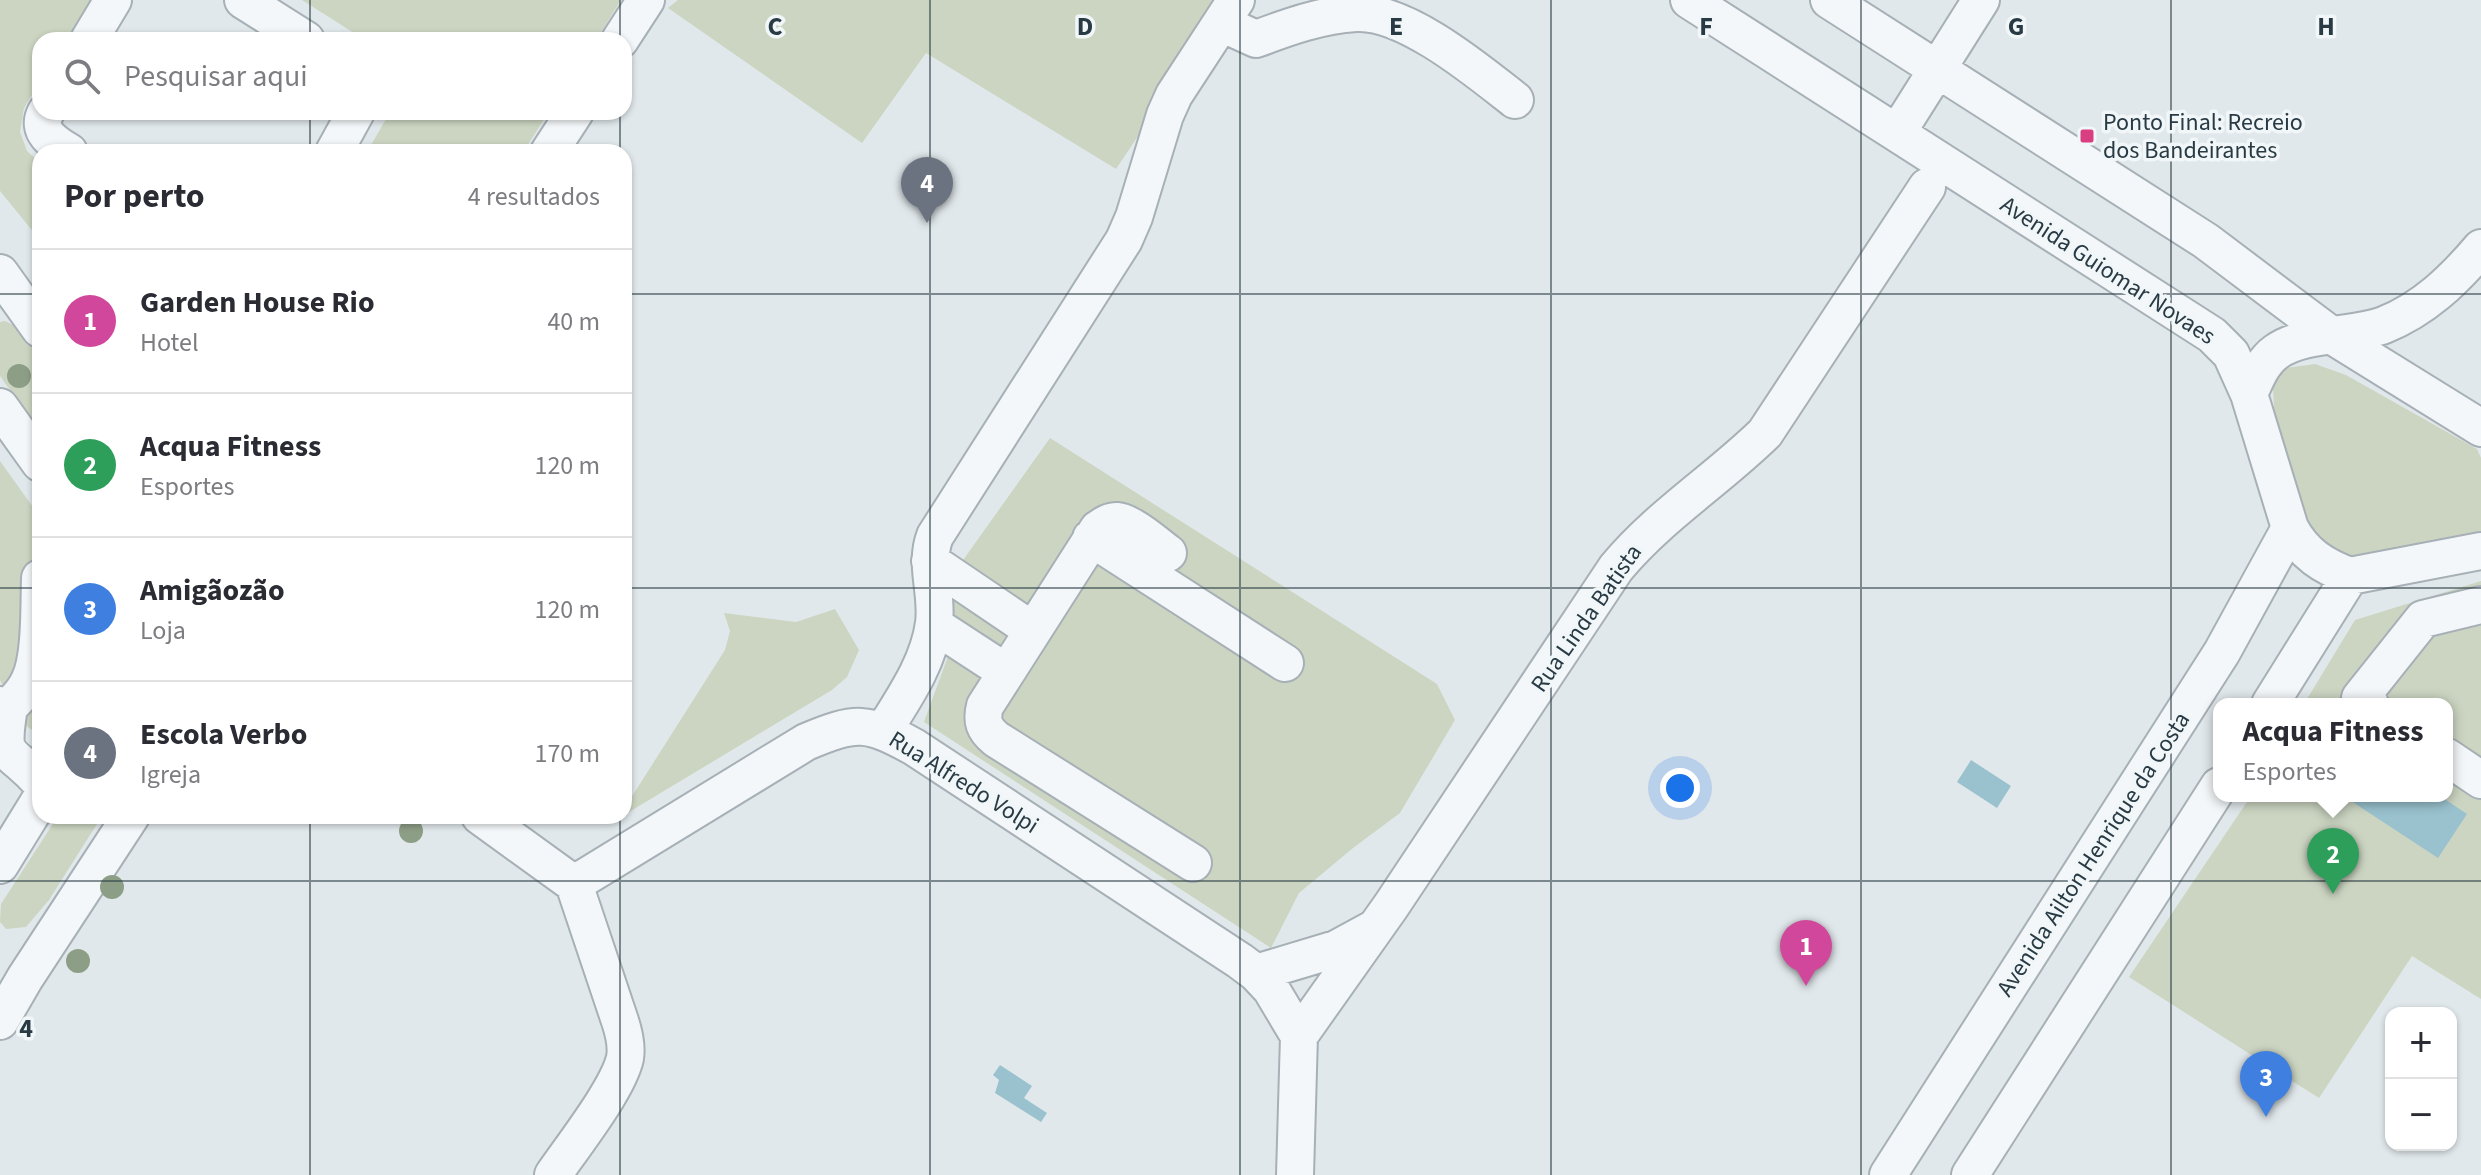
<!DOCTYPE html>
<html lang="pt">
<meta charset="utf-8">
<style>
:root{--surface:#fff;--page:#f2f2f3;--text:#2b2b33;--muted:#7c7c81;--line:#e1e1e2;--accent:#d93d82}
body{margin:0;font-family:"Source Sans 3",sans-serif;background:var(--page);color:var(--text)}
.controls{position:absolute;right:24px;bottom:24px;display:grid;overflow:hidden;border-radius:16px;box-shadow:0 2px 6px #0004}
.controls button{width:72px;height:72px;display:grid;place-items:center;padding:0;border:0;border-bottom:2px solid var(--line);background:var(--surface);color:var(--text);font:40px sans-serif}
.you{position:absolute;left:1680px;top:788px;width:28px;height:28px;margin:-20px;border:6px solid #fff;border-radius:50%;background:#1a73e8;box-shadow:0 0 0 12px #1a73e833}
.badge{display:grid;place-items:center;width:52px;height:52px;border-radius:50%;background:var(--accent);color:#fff;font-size:26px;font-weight:700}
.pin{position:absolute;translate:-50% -66px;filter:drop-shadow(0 2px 4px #0008)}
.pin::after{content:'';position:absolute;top:42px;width:28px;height:24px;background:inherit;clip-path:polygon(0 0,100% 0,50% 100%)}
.popup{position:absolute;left:2213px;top:698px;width:240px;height:104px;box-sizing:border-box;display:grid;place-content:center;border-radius:16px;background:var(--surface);filter:drop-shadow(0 2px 6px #0005);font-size:26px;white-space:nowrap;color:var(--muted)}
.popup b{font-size:30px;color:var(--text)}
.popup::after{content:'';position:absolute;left:50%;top:100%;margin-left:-16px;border:16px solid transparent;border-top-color:var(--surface)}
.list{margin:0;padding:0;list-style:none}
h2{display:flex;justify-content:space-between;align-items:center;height:104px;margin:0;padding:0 32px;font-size:34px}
h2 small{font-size:26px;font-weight:400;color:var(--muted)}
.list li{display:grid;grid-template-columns:52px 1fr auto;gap:24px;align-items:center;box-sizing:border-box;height:144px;padding:0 32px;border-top:2px solid var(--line)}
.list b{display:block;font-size:30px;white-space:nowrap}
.list p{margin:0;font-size:26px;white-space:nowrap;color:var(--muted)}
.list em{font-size:26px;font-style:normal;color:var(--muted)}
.icon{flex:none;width:44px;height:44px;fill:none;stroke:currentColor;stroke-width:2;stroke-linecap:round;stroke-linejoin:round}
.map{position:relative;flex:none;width:2481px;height:1175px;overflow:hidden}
.search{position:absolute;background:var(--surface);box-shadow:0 2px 6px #0004;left:32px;top:32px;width:600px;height:88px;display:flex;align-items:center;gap:20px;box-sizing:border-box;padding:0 28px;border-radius:24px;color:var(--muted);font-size:30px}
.panel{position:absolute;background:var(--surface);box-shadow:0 2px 6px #0004;left:32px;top:144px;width:600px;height:680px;border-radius:24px}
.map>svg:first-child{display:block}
.green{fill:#ccd5c2}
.water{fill:#99c2ce}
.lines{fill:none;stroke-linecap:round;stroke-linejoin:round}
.minor-casing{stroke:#a6b0b6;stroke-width:40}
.minor{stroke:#f4f7f9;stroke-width:36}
.tree{fill:#8d9e86}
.grid{fill:none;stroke:#283a44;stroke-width:2;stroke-opacity:0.55}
.poi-dot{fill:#d93d82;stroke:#f1f6f8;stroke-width:3}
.labels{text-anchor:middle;stroke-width:7;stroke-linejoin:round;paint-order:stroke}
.poi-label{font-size:24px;fill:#283a44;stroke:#f1f6f8;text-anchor:start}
.street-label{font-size:24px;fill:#283a44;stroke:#f1f6f8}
.grid-label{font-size:26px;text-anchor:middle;font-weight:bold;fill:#283a44;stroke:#f1f6f8;stroke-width:7;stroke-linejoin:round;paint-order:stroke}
</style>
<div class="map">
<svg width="2481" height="1175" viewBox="0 0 2481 1175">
<rect width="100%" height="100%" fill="#e1e8eb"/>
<!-- green -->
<path class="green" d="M0,0H91L66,40H40V82L24,108L20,132L27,151L40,163V240L0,191Z
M302,0H621L596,40H365Z
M678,0H1229L1116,169L926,53L862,143L668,8Z
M390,112H549L523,152H367Z
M5,321L17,327L40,356V432L0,376V322Z
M2315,364L2346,375L2477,449L2481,458V535L2367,568L2317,537L2295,506L2266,422L2274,407L2272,370Z
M1050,438L1437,684L1455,720L1400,813L1353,848L1299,893L1271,948L924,722L951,648L946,584Z
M0,461L40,517V736L17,719L0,680Z
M2481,581V999L2412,956L2319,1098L2129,977L2251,796H2447V704H2304L2355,620Z
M835,609L859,650L847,677L832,690L624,815V809L725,650L730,631L724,613L796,622Z
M58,816H102L49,900L26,927L6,929L0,922L1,904Z"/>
<!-- water -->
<path class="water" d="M1971,760L2011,786L1997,808L1957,782Z
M2350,796H2440L2467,814L2438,858L2348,799Z
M1000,1065L1032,1086L1024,1098L1047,1113L1041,1122L995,1093L999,1080L993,1075Z"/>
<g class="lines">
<!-- minor casing -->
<g class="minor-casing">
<path id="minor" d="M243,0L306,40
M1689,0L2212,335L2231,354L2249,394L2290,528C2304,554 2323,566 2350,576L2481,551
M1829,0L2206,241L2331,335L2481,428
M1221,23L1256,39C1288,27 1321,15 1356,13C1405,10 1478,71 1515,100
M89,40L113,0
M620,40L646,0
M46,112C35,131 54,143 69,152
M1897,133L1981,0
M334,152L356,112
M549,152L575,112
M0,273L40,329
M2249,394C2256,379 2262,362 2276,352C2303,332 2353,337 2384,325C2424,309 2454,280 2481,248
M0,407L40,463
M1091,538L1285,663
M1168,553C1156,544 1131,522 1117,521C1109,521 1104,525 1098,529L985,706C981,721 984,729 996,739L1193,863
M930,561L1032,630
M934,625L1006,672
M2270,704L2350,576
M2370,704L2360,698L2423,619L2481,605
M0,705L9,707C17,699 25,691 29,681C41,658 39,605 40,578
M9,707C0,763 8,746 40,782
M884,730C904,698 929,662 934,623C938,594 924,564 935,536L1124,240L1134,217L1165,115L1174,95L1236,0
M2447,757L2481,780
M480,816L574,884L806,742C856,721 867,721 914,747L1240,961L1256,973L1271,989L1299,1036L1295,1175
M0,865L40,800
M1256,973L1336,949L1371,930
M0,1021L25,978L131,816
M1299,1036L1391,906L1616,568C1659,516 1717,480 1765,433L1927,187
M553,1175C573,1146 618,1089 625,1058C627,1046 624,1033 620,1021L574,884
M1888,1175L2222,652L2290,528
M1970,1175L2219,786"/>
</g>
<!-- minor -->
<use href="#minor" class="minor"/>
</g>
<!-- trees -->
<g class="tree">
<circle cx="19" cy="376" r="12"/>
<circle cx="411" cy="831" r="12"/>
<circle cx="112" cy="887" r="12"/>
<circle cx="78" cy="961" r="12"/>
</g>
<!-- grid -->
<path class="grid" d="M310,0V40M620,0V40M930,0V1175M1240,0V1175M1551,0V1175M1861,0V1175M2171,0V1175M310,112V152M620,112V152M0,294H40M624,294H2481M0,588H40M624,588H2481M310,816V1175M620,816V1175M0,881H2481"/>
<!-- markers -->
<rect class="poi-dot" x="2079" y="128" width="16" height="16" rx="4"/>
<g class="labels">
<!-- poi labels -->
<g class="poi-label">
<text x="2103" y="130">Ponto Final: Recreio<tspan x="2103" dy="28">dos Bandeirantes</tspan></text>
</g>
<!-- street labels -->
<g class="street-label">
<text transform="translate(2108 270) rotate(33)" y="8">Avenida Guiomar Novaes</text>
<text transform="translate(1586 618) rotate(-55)" y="8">Rua Linda Batista</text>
<text transform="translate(964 782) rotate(32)" y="8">Rua Alfredo Volpi</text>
<text transform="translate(2093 854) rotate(-57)" y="8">Avenida Ailton Henrique da Costa</text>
</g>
</g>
<g class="grid-label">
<text x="775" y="35">C</text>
<text x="1085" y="35">D</text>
<text x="1396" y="35">E</text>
<text x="1706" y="35">F</text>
<text x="2016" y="35">G</text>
<text x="2326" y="35">H</text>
<text x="26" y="1037">4</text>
</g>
</svg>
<div class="controls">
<button>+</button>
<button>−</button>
</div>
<div class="you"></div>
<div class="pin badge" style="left:1806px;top:986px;background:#d1479c">1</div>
<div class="pin badge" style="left:2333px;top:894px;background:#2e9e5b">2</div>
<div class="popup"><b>Acqua Fitness</b>Esportes</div>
<div class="pin badge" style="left:2266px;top:1117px;background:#3f7fe0">3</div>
<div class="pin badge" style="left:927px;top:223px;background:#6b7280">4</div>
<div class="search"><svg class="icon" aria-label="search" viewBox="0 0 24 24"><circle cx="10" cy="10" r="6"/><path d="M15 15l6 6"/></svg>Pesquisar aqui</div>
<section class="panel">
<h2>Por perto<small>4 resultados</small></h2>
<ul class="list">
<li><span class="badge" style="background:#d1479c">1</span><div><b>Garden House Rio</b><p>Hotel</p></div><em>40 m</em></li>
<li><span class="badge" style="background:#2e9e5b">2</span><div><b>Acqua Fitness</b><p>Esportes</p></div><em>120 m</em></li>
<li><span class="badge" style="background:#3f7fe0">3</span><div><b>Amigãozão</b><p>Loja</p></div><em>120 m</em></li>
<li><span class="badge" style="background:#6b7280">4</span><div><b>Escola Verbo</b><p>Igreja</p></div><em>170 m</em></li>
</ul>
</section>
</div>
